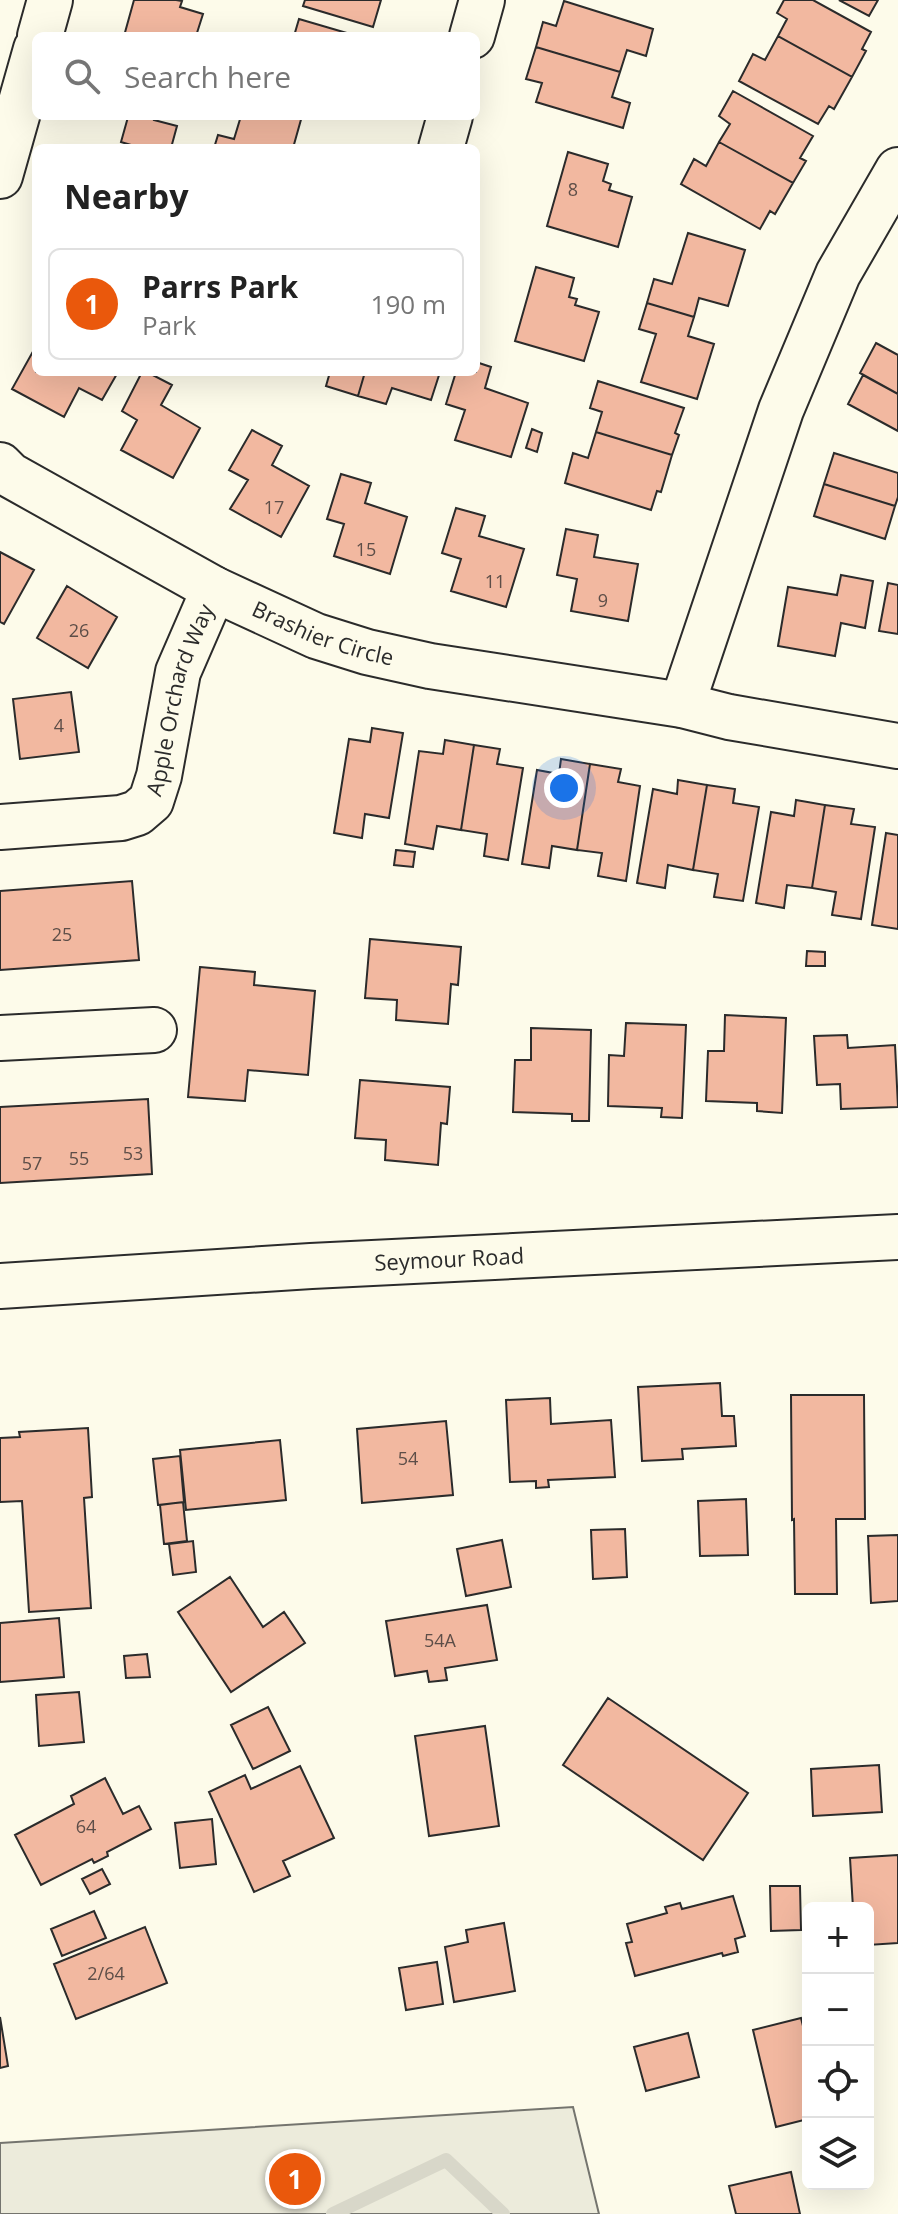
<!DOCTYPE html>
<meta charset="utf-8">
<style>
:root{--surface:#fff;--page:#f2f2f2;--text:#222;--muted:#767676;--line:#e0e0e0;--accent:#ea580c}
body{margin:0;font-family:"Open Sans",sans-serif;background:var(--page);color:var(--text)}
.controls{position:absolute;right:24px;bottom:24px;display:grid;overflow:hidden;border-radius:12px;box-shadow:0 8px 32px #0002}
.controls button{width:72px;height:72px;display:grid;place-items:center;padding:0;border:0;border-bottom:2px solid var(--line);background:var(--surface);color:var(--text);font:40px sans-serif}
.you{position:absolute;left:564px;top:788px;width:28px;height:28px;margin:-20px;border:6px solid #fff;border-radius:50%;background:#1a73e8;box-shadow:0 0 0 12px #1a73e833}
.badge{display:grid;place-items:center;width:52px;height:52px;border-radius:50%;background:var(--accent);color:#fff;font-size:26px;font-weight:700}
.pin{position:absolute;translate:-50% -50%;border:4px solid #fff;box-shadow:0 2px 8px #0006}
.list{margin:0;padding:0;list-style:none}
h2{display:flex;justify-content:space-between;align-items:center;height:104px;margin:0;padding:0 32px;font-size:34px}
h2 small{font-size:26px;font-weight:400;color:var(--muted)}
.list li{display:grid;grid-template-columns:52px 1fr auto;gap:24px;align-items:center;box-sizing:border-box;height:112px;margin:0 16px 16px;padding:0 16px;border:2px solid var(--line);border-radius:12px}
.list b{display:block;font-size:30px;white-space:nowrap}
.list p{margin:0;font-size:26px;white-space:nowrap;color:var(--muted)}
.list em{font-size:26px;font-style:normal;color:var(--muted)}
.icon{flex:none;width:44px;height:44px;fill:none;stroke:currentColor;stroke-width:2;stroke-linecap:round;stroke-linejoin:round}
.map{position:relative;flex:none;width:898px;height:2214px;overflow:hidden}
.search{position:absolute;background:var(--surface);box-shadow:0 8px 32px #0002;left:32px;top:32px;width:448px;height:88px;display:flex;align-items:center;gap:20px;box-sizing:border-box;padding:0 28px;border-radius:12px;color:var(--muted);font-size:30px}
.panel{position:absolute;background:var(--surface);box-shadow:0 8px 32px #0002;left:32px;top:144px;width:448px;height:232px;border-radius:12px}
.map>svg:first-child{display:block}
.green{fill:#ecebdb;stroke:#74746e;stroke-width:2}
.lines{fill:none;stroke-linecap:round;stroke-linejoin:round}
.stream{stroke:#d8d7c9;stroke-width:14}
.building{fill:#f2b8a0;stroke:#2b2b2b;stroke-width:2}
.minor-casing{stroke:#2b2b2b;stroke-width:48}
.major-casing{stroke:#2b2b2b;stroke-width:48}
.minor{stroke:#fdfbea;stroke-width:44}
.major{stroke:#fdfbea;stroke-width:44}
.labels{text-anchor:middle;stroke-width:6;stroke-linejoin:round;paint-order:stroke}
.number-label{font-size:18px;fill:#5d4e48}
.street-label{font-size:22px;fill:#2b2b2b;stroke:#fdfbea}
</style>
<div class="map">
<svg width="898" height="2214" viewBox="0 0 898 2214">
<rect width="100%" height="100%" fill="#fdfbea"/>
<!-- green -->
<path class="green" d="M573,2107L599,2214H0V2143Z"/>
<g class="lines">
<!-- stream -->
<path class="stream" d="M333,2214L446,2160L503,2214"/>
</g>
<!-- building -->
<path class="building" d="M134,0H176L182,1L180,7L203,14L196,36H124Z
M305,0H381L373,27L303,6Z
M784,0H813L871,32L862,49L866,51L852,77L778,36L787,19L777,13Z
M839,0H878L869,16Z
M564,1L653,29L646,56L627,50L620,72L536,47L543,22L556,26Z
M299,19L357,36H294Z
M778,36L852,77L834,109L829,106L818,124L739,81L753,54L765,60Z
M536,47L620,72L612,97L630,103L623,128L536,102L542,83L526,79Z
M733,91L813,136L800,158L806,161L793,183L719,142L730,124L719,116Z
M123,116H155L154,120L177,126L171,148H141L121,142L128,117Z
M241,116H302L293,148H214L218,135L234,139Z
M719,142L793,183L775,214L770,211L760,229L681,184L694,159L706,166Z
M568,152L608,164L603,181L611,184L609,190L632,197L618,247L547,226Z
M688,233L745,250L728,306L699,298L694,317L647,303L654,279L672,284Z
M536,267L574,278L569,297L577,299L575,305L599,312L584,361L515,341Z
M647,303L694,317L688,336L714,344L697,399L641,382L656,334L639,329Z
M876,343L898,355V394L860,373Z
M36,346V372H118L102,400L79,388L64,417L12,389Z
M476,362L491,367L485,388L528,403L511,457L455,440L465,410L446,404L456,372H476Z
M142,372H147L172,385L161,405L200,428L173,478L121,450L137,420L122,411Z
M330,372H365L358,396L326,386Z
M365,372H440L431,400L392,388L386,404L358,396Z
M863,375L898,394V431L848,404Z
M598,381L684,408L675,433L679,435L672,455L596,432L602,412L590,408Z
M532,429L542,433L537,452L526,448Z
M252,430L282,446L272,465L309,486L281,537L230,509L248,480L229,470Z
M596,432L672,455L661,492L657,491L651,510L565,483L573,453L588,458Z
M834,453L898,473V497L895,506L824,484Z
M341,474L371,483L365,503L407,517L390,574L334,556L344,524L327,519Z
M824,484L895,506L885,539L814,516Z
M456,508L485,516L479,536L524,549L506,607L451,591L461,559L442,553Z
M566,529L598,535L594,557L638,564L628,621L571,611L577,579L557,575Z
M0,552L34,570L4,624L0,622Z
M841,575L873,581L865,628L841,623L835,656L778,646L788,587L837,595Z
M888,583L898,585V634L879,631Z
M67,586L117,617L88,668L37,638Z
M71,692L79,752L20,759L13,699Z
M372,728L403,733L389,818L365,814L362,838L334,833L349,739L370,742Z
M445,740L474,745L461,830L437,826L433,849L405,844L419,751L443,754Z
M474,745L500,749L497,764L523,768L508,860L484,856L487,834L461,830Z
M561,759L590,764L577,850L552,846L549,868L522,864L537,770L559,774Z
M590,764L621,769L618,782L640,786L626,881L598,876L602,853L577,850Z
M678,780L707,785L693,870L668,865L665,888L637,883L653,789L677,794Z
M707,785L735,789L733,803L759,807L743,901L714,897L718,874L693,870Z
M796,800L825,805L812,888L787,885L784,908L756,903L771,812L794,816Z
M825,805L854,809L851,824L875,827L861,919L832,915L836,892L812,888Z
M886,833L898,835V929L872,925Z
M396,850L415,852L413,867L394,865Z
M132,881L139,960L0,970V891Z
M370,939L461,947L458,985L451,984L448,1024L396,1020L397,1000L365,998Z
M807,951L825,952V966H806Z
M200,967L255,972L254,985L315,991L308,1075L248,1070L245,1101L188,1097Z
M725,1015L786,1018L782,1113L757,1111V1103L706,1101L708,1051H724Z
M626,1023L686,1025L682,1118L661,1117L662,1108L608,1106L609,1055L624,1056Z
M531,1028L591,1030L589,1121H572V1114L513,1112L515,1060H531Z
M847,1035L848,1048L895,1045L898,1107L841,1109L840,1084L817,1085L814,1036Z
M360,1080L450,1087L447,1124L441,1123L438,1165L385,1160L386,1140L355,1138Z
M148,1099L152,1174L0,1183V1107Z
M720,1383L722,1416H734L736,1446L682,1449L683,1459L642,1461L638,1387Z
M791,1395H864L865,1519H836L837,1594H795L794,1519L792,1520Z
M550,1398L551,1424L611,1420L615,1477L548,1480L549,1487L536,1488V1481L510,1482L506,1400Z
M446,1421L453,1495L362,1503L357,1429Z
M88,1428L92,1497L84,1498L91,1608L29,1612L22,1501L0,1502V1438L20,1437L19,1432Z
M280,1440L286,1500L186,1510L180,1450Z
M180,1456L184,1502L158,1505L153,1459Z
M746,1499L748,1555L700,1556L698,1501Z
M183,1502L187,1541L164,1544L160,1505Z
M625,1529L627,1577L593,1579L591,1530Z
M898,1535V1601L871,1603L868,1536Z
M502,1540L511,1587L466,1596L457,1549Z
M193,1541L196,1572L173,1575L169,1544Z
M230,1577L263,1627L284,1612L305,1643L231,1692L178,1612Z
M487,1605L497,1660L445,1668L447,1680L429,1682L427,1671L395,1676L386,1621Z
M59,1618L64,1677L0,1682V1623Z
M147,1654L150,1677L126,1678L124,1656Z
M79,1692L84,1742L39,1746L36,1695Z
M608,1698L748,1793L703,1860L563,1765Z
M268,1707L290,1751L253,1769L231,1725Z
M485,1726L499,1826L429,1836L415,1736Z
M879,1765L882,1812L813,1816L811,1769Z
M300,1766L334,1838L283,1861L290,1876L254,1892L209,1792L245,1775L251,1789Z
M105,1778L123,1814L139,1806L151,1829L107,1852L108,1856L94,1863L92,1859L41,1885L15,1835L74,1804L71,1796Z
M212,1819L216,1864L180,1868L175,1823Z
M898,1855V1943L868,1945V1908H853L850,1858Z
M102,1869L110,1884L90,1894L82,1879Z
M770,1886H800L801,1930L771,1931Z
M733,1896L745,1936L735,1939L738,1952L723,1956L722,1953L635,1976L626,1943L632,1942L627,1924L667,1913L665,1907L680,1903L682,1909Z
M94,1911L106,1938L62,1956L51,1929Z
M504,1923L515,1991L454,2002L445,1947L468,1942L466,1930Z
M145,1927L167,1983L76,2019L54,1964Z
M437,1962L443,2004L406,2010L399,1968Z
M0,2017L8,2066L0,2068Z
M801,2018L806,2038H808V2119L776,2127L753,2030Z
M688,2033L699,2077L646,2091L634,2047Z
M791,2172L800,2214H736L729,2186Z"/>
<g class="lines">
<!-- minor casing -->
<g class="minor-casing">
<g id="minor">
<path d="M40,36L50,0"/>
<path d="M472,36L482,0"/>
<path d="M441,148L450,116"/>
<path d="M0,176L36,49"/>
<path id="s1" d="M0,465L10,475L214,589L316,636L367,652L430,666L682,705L729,717L898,746"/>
<path d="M682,705L781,410L838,274L898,170"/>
<path id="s2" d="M0,827L121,818L137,813L151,801L159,776L178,672L214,589"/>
<path d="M0,1038L154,1030"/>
</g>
</g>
<!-- major casing -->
<g class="major-casing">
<g id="major">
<path id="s3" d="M0,1286L311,1266L898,1237"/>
</g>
</g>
<!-- minor -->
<use href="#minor" class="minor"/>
<!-- major -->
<use href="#major" class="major"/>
</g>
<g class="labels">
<!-- number labels -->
<g class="number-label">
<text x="573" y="196">8</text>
<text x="274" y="514">17</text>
<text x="366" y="556">15</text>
<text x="495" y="588">11</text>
<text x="603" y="607">9</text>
<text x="79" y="637">26</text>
<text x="59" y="732">4</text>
<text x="62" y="941">25</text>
<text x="133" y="1160">53</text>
<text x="79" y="1165">55</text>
<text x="32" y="1170">57</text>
<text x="408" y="1465">54</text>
<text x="440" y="1647">54A</text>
<text x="86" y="1833">64</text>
<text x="106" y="1980">2/64</text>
</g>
<!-- street labels -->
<g class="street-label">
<text dy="8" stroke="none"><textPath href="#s1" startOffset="366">Brashier Circle</textPath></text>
<text dy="8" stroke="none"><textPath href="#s2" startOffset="262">Apple Orchard Way</textPath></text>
<text dy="8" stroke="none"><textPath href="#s3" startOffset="450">Seymour Road</textPath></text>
</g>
</g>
</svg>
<div class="controls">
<button>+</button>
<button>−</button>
<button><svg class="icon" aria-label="locate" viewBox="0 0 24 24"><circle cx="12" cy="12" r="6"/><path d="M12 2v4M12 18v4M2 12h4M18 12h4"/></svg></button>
<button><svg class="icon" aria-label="layers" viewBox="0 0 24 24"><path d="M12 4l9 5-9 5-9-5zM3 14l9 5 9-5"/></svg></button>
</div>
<div class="you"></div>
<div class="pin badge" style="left:295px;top:2179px">1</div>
<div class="search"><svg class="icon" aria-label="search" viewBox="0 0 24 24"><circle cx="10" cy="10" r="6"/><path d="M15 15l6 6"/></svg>Search here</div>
<section class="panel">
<h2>Nearby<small></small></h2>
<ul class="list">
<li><span class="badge">1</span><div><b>Parrs Park</b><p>Park</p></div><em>190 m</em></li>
</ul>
</section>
</div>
